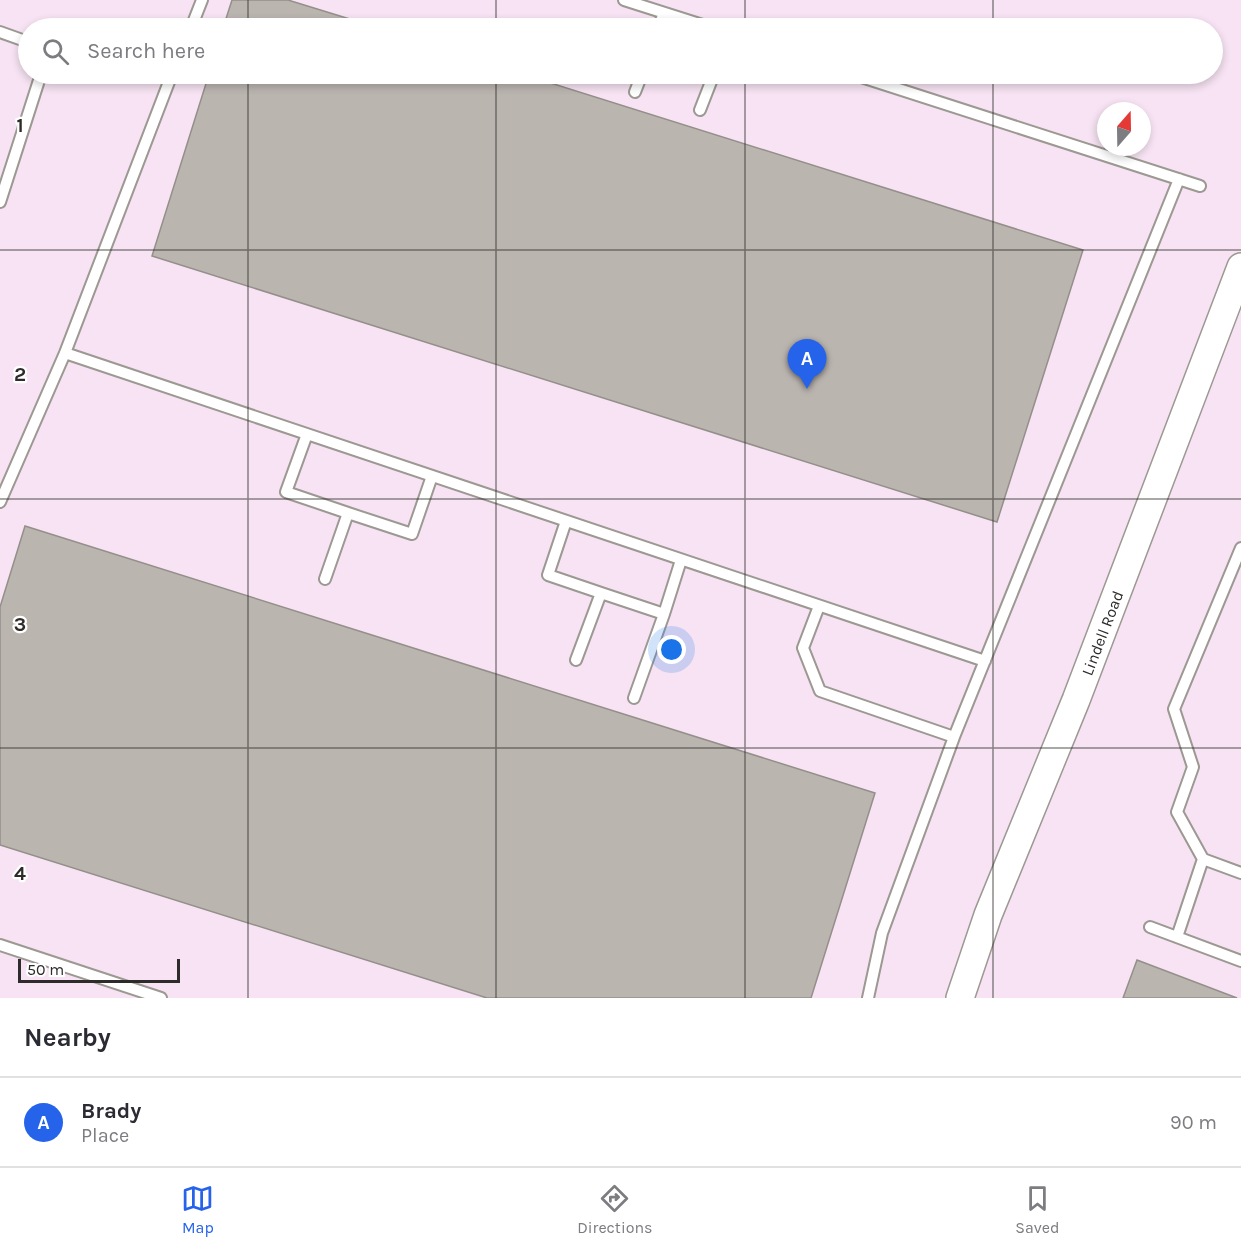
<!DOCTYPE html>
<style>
:root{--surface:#fff;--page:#f2f2f3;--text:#2b2b33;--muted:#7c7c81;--line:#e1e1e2;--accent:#2563eb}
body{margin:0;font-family:Karla,sans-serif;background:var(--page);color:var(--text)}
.compass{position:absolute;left:1097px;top:102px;width:54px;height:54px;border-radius:50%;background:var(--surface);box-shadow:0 3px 9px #0003;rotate:20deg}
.scale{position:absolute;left:18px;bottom:15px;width:162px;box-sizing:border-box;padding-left:6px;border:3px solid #2e2c2a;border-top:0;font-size:16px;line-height:21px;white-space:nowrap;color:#2e2c2a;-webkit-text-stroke:4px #fff;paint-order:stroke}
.you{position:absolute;left:672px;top:650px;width:21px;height:21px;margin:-15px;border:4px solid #fff;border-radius:50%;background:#1a73e8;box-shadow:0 0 0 9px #1a73e833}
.badge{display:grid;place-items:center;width:39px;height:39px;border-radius:50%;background:var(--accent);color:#fff;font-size:20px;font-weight:700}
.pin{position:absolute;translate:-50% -50px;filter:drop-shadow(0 2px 3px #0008)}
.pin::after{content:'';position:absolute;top:32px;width:21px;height:18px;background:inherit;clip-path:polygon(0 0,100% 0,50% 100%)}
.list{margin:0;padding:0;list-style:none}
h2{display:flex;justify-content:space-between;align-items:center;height:78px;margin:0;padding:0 24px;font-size:26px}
h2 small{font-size:20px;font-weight:400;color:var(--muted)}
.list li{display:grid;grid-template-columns:39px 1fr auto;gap:18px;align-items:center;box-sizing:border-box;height:90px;padding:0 24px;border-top:2px solid var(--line)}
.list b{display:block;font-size:22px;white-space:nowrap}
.list p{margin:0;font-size:20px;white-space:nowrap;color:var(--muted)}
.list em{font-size:20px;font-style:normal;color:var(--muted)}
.icon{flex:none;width:33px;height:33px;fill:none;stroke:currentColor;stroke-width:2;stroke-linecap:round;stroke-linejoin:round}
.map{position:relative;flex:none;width:1241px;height:998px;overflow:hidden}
.search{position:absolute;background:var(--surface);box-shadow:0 3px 9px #0003;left:18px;right:18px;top:18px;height:66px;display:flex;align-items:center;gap:15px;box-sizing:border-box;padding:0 21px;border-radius:33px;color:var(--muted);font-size:22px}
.sheet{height:168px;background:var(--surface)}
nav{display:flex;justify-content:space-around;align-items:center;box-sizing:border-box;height:84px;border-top:2px solid var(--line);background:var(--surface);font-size:16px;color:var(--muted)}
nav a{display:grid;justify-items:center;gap:3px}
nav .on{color:var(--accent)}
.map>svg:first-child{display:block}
.industrial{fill:#f7e3f3;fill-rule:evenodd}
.building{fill:#bbb5b0;stroke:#948f8a;stroke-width:1.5}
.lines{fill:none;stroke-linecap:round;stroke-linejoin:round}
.service-casing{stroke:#9c9892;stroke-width:14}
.tertiary-casing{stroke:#9c9892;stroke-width:30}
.service{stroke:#fff;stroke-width:10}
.tertiary{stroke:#fff;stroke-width:27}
.grid{fill:none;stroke:#2e2c2a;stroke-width:1.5;stroke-opacity:0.55}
.labels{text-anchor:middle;stroke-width:4.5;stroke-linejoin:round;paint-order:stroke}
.street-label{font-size:16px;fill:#2e2c2a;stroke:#fff}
.grid-label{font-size:20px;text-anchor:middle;font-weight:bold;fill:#2e2c2a;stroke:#fff;stroke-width:4.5;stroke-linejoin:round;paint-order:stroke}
</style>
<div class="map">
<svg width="1241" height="998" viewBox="0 0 1241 998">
<rect width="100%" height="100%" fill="#f8f3ed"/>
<!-- industrial -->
<path class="industrial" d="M0,0H1241V998H0ZM28,28H1212V74H28ZM1106,111H1142V147H1106Z"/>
<!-- building -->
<path class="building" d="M232,0H288L379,28H223Z
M209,74H522L1083,250L997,522L152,256Z
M25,526L875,793L811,998H487L0,845V607Z
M1137,960L1237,998H1123Z"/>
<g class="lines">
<!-- service casing -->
<g class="service-casing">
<path id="service" d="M624,0L712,28
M191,28L202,0
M658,28L664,13
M0,32L28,42
M852,74L1200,186
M635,92L642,74
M700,110L714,74
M0,202L41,74
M65,353L985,661
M307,434L286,492L348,513L325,579
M0,502L65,353L172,74
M348,513L412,534L432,476
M566,521L548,575L601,593L576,660
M601,593L664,614L634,698
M819,606L803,648L820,691L954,737L1179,179
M664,614L681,560
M1203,859L1241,873
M1150,927L1241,961
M1177,937L1203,859L1177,812L1193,767L1174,709L1241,548
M0,945L161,998
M868,998L882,933L954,737"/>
</g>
<!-- tertiary casing -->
<g class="tertiary-casing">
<path id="tertiary" d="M960,998L988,915L1076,700L1241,267"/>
</g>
<!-- service -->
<use href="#service" class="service"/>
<!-- tertiary -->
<use href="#tertiary" class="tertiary"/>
</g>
<!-- grid -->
<path class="grid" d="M248,0V28M496,0V28M745,0V28M993,0V28M248,74V998M496,74V998M745,74V998M993,74V998M0,250H1241M0,499H1241M0,748H1241"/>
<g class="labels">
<!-- street labels -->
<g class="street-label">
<text transform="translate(1102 633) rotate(-69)" y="6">Lindell Road</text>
</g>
</g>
<g class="grid-label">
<text x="20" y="132">1</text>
<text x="20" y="381">2</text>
<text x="20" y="631">3</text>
<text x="20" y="880">4</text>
</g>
</svg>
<svg class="compass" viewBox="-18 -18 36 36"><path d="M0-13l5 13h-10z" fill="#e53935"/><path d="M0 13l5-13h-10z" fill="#7c7c81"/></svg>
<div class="scale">50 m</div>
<div class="you"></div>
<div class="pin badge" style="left:807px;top:389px">A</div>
<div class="search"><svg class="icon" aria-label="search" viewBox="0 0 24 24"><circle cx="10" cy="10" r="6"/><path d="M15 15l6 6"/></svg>Search here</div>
</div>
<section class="sheet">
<h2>Nearby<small></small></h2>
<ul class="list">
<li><span class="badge">A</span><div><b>Brady</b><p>Place</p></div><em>90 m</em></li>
</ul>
</section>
<nav>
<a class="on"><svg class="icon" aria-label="map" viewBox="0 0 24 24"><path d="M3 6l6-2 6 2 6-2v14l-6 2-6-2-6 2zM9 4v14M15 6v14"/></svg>Map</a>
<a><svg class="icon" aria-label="directions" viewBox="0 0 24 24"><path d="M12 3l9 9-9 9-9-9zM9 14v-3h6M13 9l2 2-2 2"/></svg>Directions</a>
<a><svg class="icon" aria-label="saved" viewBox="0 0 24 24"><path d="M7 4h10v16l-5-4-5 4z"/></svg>Saved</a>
</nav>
